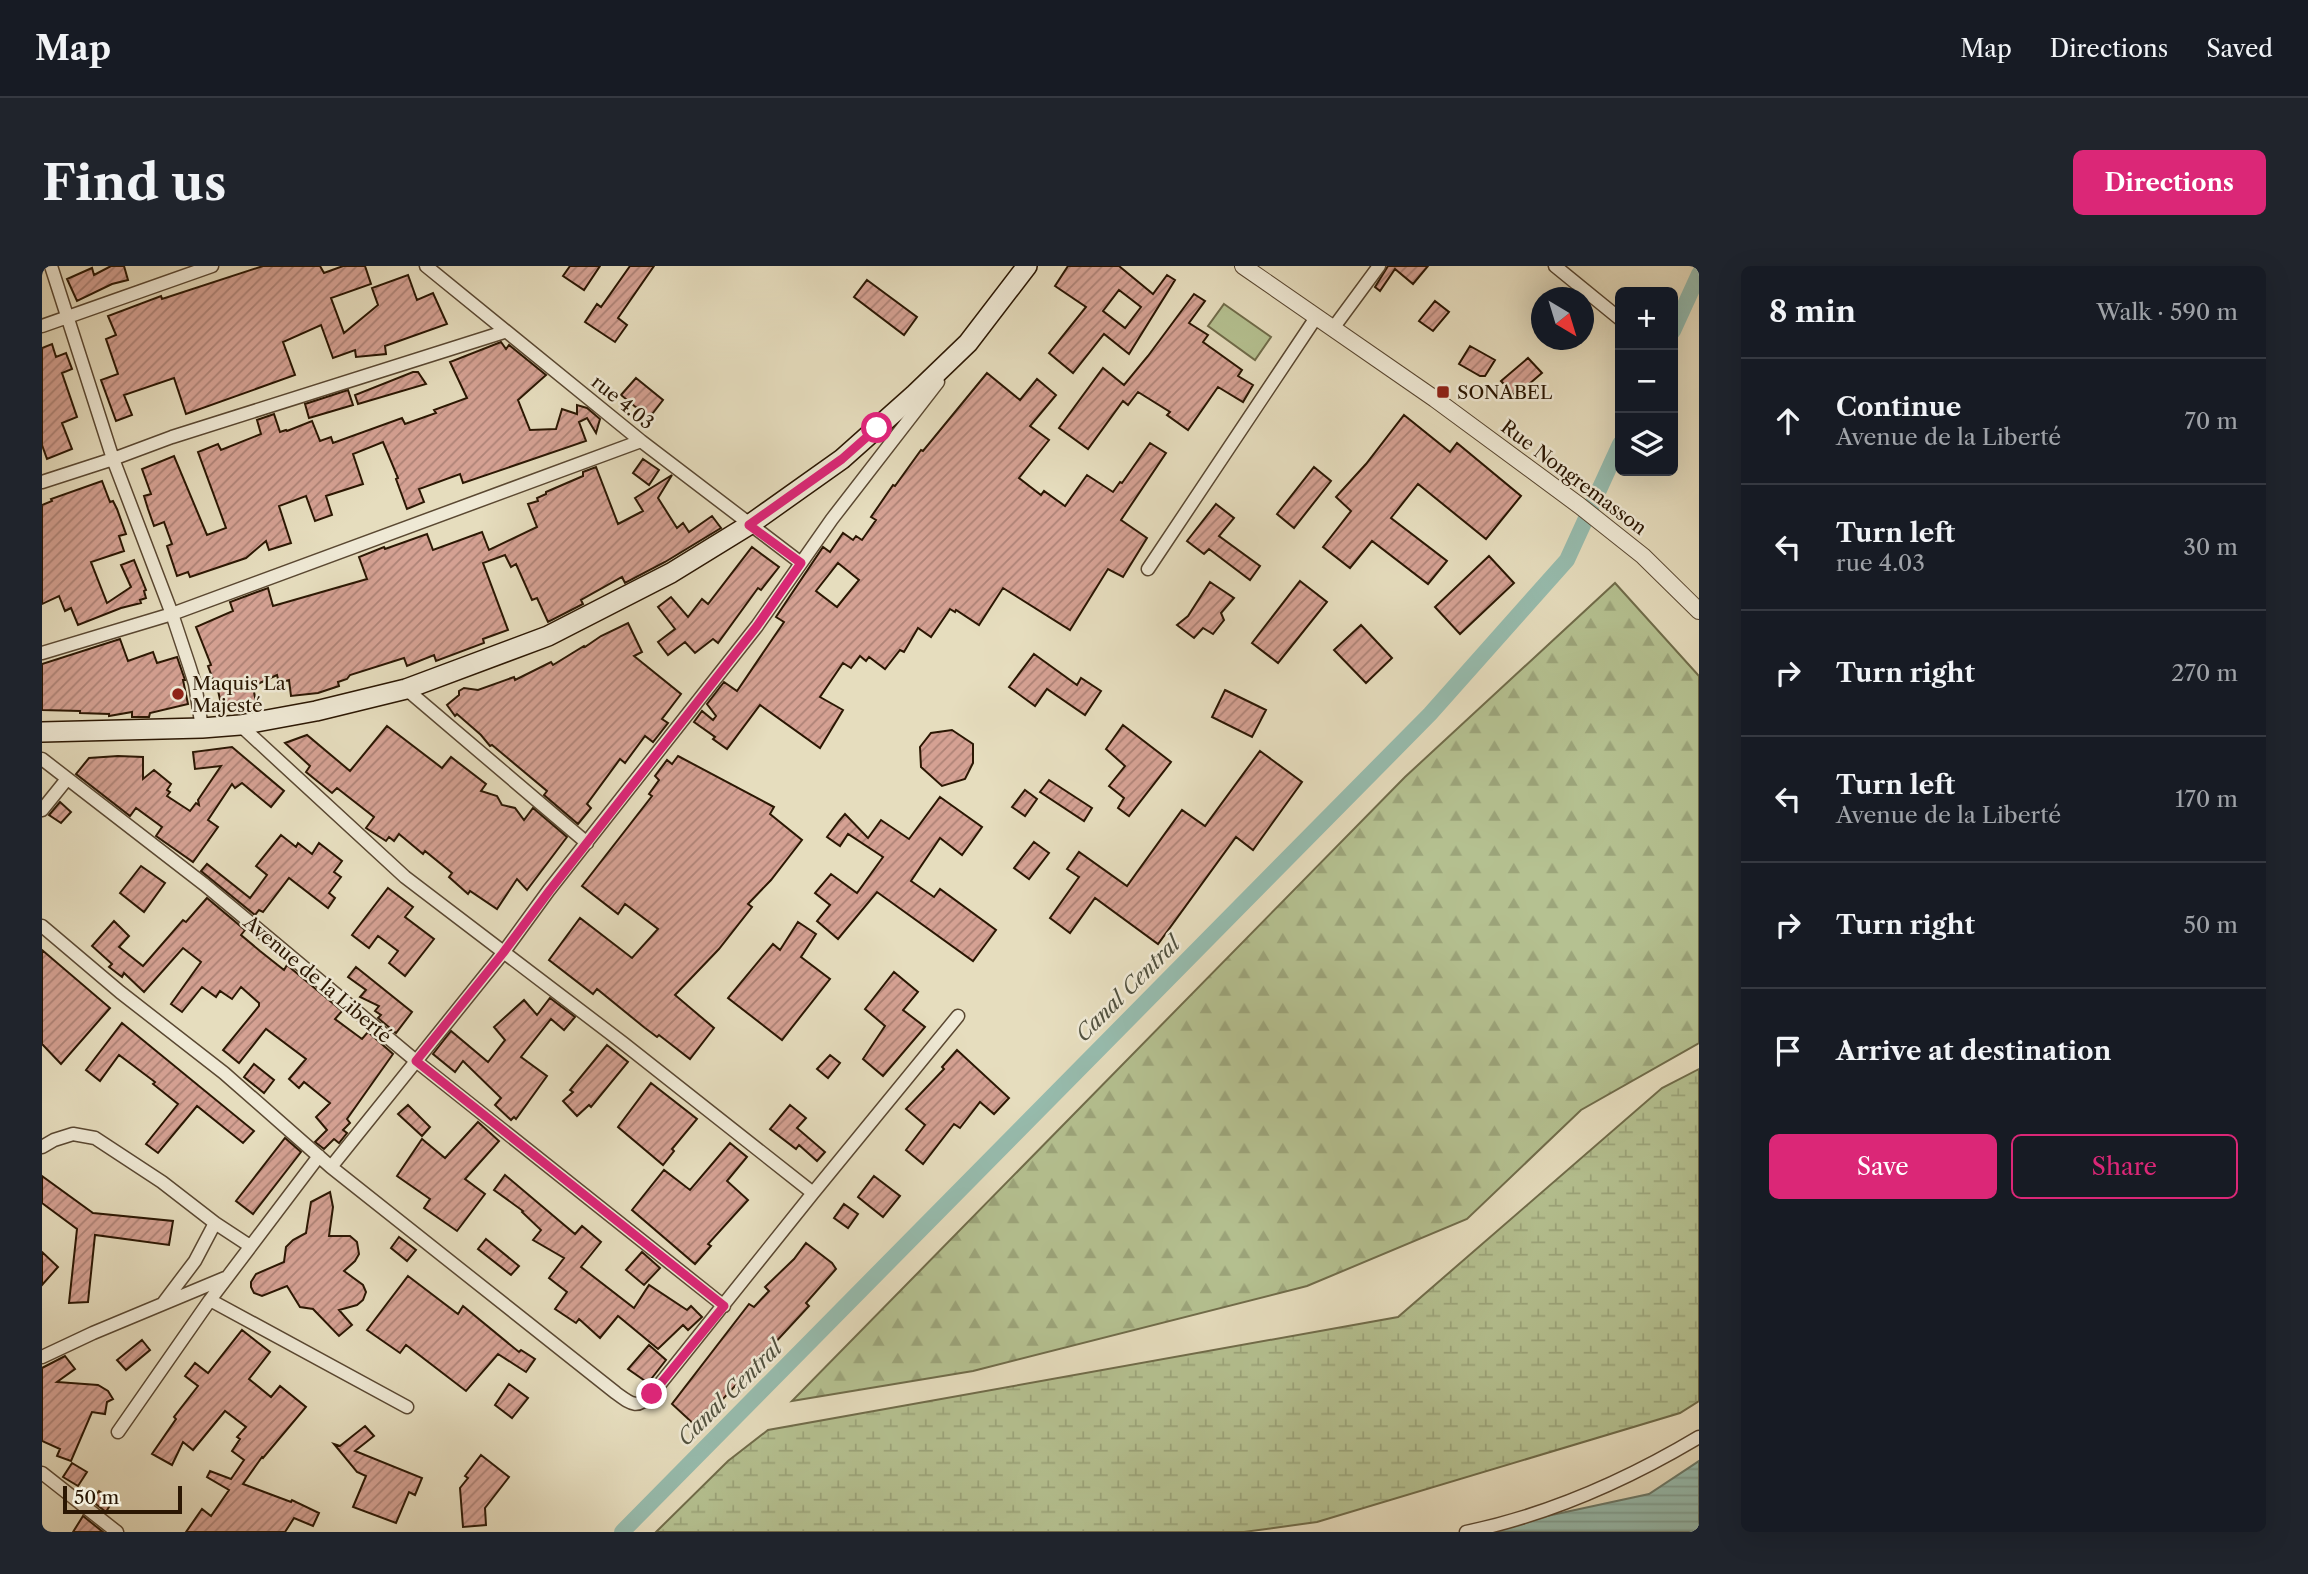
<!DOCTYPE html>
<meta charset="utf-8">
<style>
:root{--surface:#171b24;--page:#20242c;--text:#f1f3f6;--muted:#9ea1a6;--line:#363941;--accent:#db2777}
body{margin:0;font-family:"Libre Caslon Text",serif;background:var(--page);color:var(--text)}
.controls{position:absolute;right:21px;top:21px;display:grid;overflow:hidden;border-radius:10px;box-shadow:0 7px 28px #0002}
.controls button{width:63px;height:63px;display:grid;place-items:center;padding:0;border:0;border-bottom:2px solid var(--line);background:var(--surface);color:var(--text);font:35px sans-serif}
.compass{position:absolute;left:1489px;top:21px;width:63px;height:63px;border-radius:50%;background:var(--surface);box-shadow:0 7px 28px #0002;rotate:142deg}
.scale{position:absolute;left:21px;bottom:18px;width:119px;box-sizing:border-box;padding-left:7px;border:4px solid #2b1703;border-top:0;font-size:19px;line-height:24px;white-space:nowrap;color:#2b1703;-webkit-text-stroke:5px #efe9d5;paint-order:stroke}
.stop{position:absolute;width:21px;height:21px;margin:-16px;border:5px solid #db2777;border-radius:50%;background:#fff}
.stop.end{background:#db2777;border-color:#fff;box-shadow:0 2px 7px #0008}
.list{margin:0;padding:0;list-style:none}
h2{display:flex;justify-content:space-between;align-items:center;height:91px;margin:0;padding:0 28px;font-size:30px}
h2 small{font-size:23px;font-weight:400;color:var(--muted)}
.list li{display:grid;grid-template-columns:46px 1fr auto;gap:21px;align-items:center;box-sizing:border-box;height:126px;padding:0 28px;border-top:2px solid var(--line)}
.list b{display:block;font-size:26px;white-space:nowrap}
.list p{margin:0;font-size:23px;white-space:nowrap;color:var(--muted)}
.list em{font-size:23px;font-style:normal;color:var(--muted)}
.actions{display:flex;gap:14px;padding:21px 28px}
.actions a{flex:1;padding:16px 0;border:2px solid var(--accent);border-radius:10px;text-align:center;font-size:24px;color:var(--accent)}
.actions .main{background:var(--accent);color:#fff}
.icon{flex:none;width:38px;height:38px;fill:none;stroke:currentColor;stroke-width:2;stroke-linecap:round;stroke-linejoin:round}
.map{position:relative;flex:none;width:1657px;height:1266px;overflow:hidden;border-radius:10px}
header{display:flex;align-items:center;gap:42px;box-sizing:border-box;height:98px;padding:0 35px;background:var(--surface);border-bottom:2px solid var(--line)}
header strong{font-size:33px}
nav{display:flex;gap:38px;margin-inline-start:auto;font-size:24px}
.intro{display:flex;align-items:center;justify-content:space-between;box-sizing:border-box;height:168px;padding:0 42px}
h1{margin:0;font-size:49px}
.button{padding:18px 32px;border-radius:10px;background:var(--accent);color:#fff;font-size:24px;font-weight:700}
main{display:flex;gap:42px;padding:0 42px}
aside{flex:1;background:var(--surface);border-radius:10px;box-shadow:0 7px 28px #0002}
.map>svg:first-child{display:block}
.grass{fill:#b5c191;stroke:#706c4a;stroke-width:2}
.forest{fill:url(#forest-firs);stroke:#706c4a;stroke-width:2}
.wetland{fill:url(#wetland-marsh);stroke:#706c4a;stroke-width:2}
.water{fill:url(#water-rules);stroke:#6c7a6a;stroke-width:2}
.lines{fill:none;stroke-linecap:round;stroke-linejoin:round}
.canal{stroke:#97bcae;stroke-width:16}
.building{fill:url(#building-hatch);stroke:#2b1703;stroke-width:2;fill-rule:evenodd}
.minor-casing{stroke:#5a4832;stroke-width:15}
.tertiary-casing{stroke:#5a4832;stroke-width:18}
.secondary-casing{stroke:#2b1703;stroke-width:22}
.minor{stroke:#efe9d5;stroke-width:12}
.tertiary{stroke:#efe9d5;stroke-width:16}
.secondary{stroke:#efe9d5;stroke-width:19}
.route{stroke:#db2777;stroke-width:9}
.poi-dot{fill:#8f2418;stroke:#efe9d5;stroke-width:2.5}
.labels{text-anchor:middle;stroke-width:5;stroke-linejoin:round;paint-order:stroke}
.poi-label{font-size:19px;fill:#2b1703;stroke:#efe9d5;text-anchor:start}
.street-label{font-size:19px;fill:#2b1703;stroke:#efe9d5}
.water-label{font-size:21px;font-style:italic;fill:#51513f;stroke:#efe9d5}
</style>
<header>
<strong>Map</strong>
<nav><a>Map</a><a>Directions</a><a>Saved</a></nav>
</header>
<div class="intro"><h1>Find us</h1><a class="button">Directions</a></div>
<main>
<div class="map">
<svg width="1657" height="1266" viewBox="0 0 1657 1266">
<defs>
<pattern id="forest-firs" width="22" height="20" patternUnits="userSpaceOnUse" patternTransform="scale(1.75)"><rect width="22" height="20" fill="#b5c191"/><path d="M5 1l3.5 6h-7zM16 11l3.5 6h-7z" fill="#9ca57b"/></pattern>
<pattern id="wetland-marsh" width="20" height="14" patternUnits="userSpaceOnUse" patternTransform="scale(1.75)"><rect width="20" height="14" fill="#b5c191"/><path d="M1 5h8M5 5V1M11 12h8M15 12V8" fill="none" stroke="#9ca57b"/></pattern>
<pattern id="water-rules" width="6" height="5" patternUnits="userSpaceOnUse" patternTransform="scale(1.75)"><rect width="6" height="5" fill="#97bcae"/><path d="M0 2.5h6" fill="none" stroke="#82a194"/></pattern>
<pattern id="building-hatch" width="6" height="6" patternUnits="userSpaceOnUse" patternTransform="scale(1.75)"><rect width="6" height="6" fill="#d5a193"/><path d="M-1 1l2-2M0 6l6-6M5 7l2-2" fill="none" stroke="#ad8276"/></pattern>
</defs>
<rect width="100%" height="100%" fill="#e6ddbe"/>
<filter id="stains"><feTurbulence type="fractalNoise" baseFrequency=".00286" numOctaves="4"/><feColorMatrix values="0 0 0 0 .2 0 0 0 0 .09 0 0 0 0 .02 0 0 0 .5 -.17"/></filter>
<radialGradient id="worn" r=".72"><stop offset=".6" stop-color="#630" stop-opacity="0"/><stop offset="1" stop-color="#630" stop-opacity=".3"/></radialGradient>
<!-- grass -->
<path class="grass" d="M1182,38L1229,71L1213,94L1166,60Z"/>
<!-- forest -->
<path class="forest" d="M1573,317L1657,410V777L1539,844L1425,953L1265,1020L931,1105L750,1135L1363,511Z"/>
<!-- wetland -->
<path class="wetland" d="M1657,803V1135L1638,1147L1275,1256L1202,1266H614L686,1195L726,1164L1356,1051L1620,822Z"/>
<!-- water -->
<path class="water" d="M1657,1195V1266H1431L1607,1228Z"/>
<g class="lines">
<!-- canal -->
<path class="canal" d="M1631,65L1657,8
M580,1266L1388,448L1525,294L1578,178"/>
</g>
<!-- building -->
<path class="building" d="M69,0H82L86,14L70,18L35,35L25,13L50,2L52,9Z
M221,0H278L282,7L301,0H323L329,18L289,32L302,67L336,39L330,22L366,9L375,34L391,27L405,58L343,80L344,88L314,91L313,84L291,92L279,59L241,76L253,109L144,148L132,112L82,129L90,149L74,155L59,114L76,108L64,73L74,69L66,50L119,30L120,33Z
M528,0H558L542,24L521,10Z
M588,0H612L576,52L585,59L573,76L543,56L555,38L559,41Z
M1026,0H1077L1111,28L1125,9L1133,14L1087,88L1062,68L1031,107L1007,87L1044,41L1013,20ZM1077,24L1099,41L1083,62L1061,45Z
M1346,0H1386L1371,18L1353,3L1338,25L1333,21Z
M825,14L875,51L862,69L812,31Z
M1152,28L1163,35L1147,57L1166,69L1161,76L1200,104L1196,110L1211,119L1201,136L1176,121L1146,164L1125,149L1128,146L1096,126L1086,139L1081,135L1046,183L1017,162L1061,102L1082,119L1106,90Z
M1393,35L1407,46L1391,65L1377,55Z
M459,76L464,83L467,79L504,109L476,134L488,164L514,163L520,143L535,148V139L545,142L558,153L554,167L545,152L537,156L544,175L421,217L418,208L377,223L382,236L365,243L354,213L356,212L341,176L311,188L321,218L284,230L290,249L273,255L264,230L237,240L249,277L227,284L224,275L204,292L148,311L146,306L135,310L125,280L130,278L122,256L112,260L106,243L102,230L109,228L100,203L132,190L165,269L184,262L156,186L176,178L179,184L219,168L215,154L232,148L238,166L244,164L245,165L270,155L278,175L289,171L291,177L360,152L363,158L394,147L392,144L425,132L408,96Z
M10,78L14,91L24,87L30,103L20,107L35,151L20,157L30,183L5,193L0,179V82Z
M1428,80L1453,94L1443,110H1438L1417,98Z
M1486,92L1500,107L1473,130L1459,115Z
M371,106H376L384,118L316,138L313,129Z
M945,107L978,134L995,113L1014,129L988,160L1007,174L977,212L999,229L1002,225L1023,240L1045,209L1071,226L1078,216L1080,217L1108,177L1124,187L1079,254L1105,272L1081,311L1066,303L1028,364L961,322L937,359L914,344L913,346L908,343L889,371L876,362L862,386L858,384L843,403L827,391L824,395L818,390L809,402L801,397L778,431L801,444L778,482L718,439L685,483L671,473L673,471L652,456L660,445L671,454L674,450L665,438L682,416L695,425L742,356L734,351L781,281L788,286L801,267L811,274L814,270L820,274L834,254L829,251L851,219L853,220L879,184L881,185ZM796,297L817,314L795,341L774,325Z
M594,112L621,134L607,152L579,129Z
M306,124L311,139L267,152L263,138Z
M1362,149L1408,186L1415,177L1479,230L1444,273L1376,218L1349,252L1405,295L1386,318L1330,275L1308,302L1281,281L1309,245L1294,231L1324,198Z
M601,193L617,204L607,219L591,207Z
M554,201L576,258L601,245L593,232L630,209L616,232L635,262L641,257L647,266L670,250L679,262L623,296L583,317L580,311L539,334L541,338L506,356L495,332L490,334L474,298L469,301L463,289L441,297L466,364L441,373L442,377L394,395L392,389L365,400L362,392L308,409L305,413L296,416L297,420L276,427L249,430L247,414L237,417L235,409L211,420L214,437L180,443L174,415L172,416L166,400L169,399L154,361L191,345L188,336L226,322L231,340L325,313L317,291L342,281L343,283L385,268L391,284L440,266L447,284L495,261L486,238L496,235L495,232L504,228V226L541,210V206Z
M1272,201L1289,215L1252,262L1235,248Z
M60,215L68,236L71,235L75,243L84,268L77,270L82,285L49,296L65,337L89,321L79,299L92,294L104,324L102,325L104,332L98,334L99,337L79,342L36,359L29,342L23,345L17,330L0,338V239L10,235L9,233Z
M1174,238L1192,252L1177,270L1218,300L1208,314L1167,283L1162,288L1145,275Z
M710,281L737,301L719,324L716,322L676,377L671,373L653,387L643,376L626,389L616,376L633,363L616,341L629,331L646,351L660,333L666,338Z
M1447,290L1472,317L1418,368L1393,341Z
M1258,315L1285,336L1236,397L1210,377Z
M1168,316L1192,332L1179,347L1182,354L1171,368L1161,362L1152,372L1135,359L1146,350Z
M586,357L600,386L592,390L639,428L620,453L626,457L611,476L603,470L583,497L578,493L545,538L549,542L536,558L502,529L505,525L450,479L448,480L439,469L415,448L413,450L405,439L417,429V425L422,422L436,424L472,411L473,414L509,396L511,399L542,380L543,381L559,370Z
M1319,359L1350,392L1324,417L1292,384Z
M78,373L86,395L111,386L115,397L135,391L143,414H141L146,438L108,447L107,451H90V446L67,450V448L38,447V445L0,444V398Z
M992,388L1035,419L1039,412L1059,425L1043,449L1005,423L993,440L967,421Z
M1183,424L1224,444L1210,471L1170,451Z
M1081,459L1129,496L1087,550L1076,542L1082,532L1067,520L1083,500L1064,483Z
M345,460L400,502L409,491L444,518L439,525L455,530L460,539L473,542L482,554L491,542L525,571L485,624L475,613L455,643L428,625L426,628L407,611L410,607L383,585L381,588L357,568L352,575L347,571L344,575L324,562L332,551L295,522L290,527L264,506L268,500L243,477L265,469L308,505Z
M910,464L931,478V497L923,513L900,520L879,501L878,481L889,467Z
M190,481L242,525L229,541L200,517L193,522L190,518L166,554L176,561L151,596L114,570L120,561L94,542L88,550L34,508L47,492L76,490L101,491V513L112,504L129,518L125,524L128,526L125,530L148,545L154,537L157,539L156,534L179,500L153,503L151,486Z
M1218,485L1260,516L1211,584L1194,571L1116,678L1053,632L1028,667L1008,652L1037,611L1025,603L1037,586L1085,620L1140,544L1163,560Z
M636,490L732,541L728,548L760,574L729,614L706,638L710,641L677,683L633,729L672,762L648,793L617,769L615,771L603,762L555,723L551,728L507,694L538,652L590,692L616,663L583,638L576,648L540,620L610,530L607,528L617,514L613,510L625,494L630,498Z
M1007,514L1050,542L1042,555L998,526Z
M983,524L995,533L983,550L970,541Z
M898,531L940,561L920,589L898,572L869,615L892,631L898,623L954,664L931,695L835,626L796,673L775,655L788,639L773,627L789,608L815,627L841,591L806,568L798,580L785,571L797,555L803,548L826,572L839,554L867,573Z
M18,536L29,546L19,557L7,549Z
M239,569L254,581L256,577L270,588L277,577L300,595L292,606L299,611L287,627L293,632L286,642L247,612L221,646L217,644L213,649L159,605L165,598L208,632L225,609L214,600Z
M992,576L1007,587L987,613L972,602Z
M99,600L123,617L102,646L78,627Z
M346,622L371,641L363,651L392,673L363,710L347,697L356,685L336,670L327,682L310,669Z
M165,632L203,664L199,669L218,685L242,704L245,699L300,745L293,753L320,773L326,766L351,788L305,853L308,857L301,864L305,867L297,877L292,873L282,883L273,876L285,864L274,851L288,837L262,816L257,822L247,813L264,793L224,763L197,797L181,784L217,740V737L199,721L190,733L178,725L174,731L160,721L140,746L129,738L159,696L141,682L102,726L82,707L80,711L67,701L70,698L50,680L72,655L87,670L77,681L101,700L141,654L144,656Z
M756,656L774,668L759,691L788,713L740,774L686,732L731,678L738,684Z
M0,684L68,742L19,798L0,778Z
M314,701L370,746L354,767L336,752L339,749L333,745L337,740L318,731L324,724L306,711Z
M852,706L876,726L861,744L883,761L841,810L821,793L843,760L823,743Z
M508,732L533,751L522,764L509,753L479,791L505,810L474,853L472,851L469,854L453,839L459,832L421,795L413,806L391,788L409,765L446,796L463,774L452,761L482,734L495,749Z
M80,757L212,865L201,877L155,840L116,887L104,878L136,838L111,818L113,816L77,789L58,815L44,804Z
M565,779L586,796L549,841L547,839L535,850L521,835L531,826L528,824Z
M915,784L967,832L952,848L938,836L918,862L912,858L881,898L864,884L883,859L864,843L902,803L900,801Z
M788,789L798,797L786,812L775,803Z
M212,798L232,814L222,827L202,811Z
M609,817L655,853L630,883L632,885L621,899L576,861Z
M366,839L388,861L380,870L356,848Z
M748,839L764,852L755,862L783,886L775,895L757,879L754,883L728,863Z
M436,856L457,875L423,913L443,928L415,965L382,942L388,933L355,910L380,873L403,892Z
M243,872L259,886L211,948L194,935Z
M688,877L705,891L685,915L706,934L666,978L669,980L653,998L590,944L622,904L648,924Z
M463,909L533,968L540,960L559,976L539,1001L592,1042L607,1019L645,1044L649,1040L660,1051L646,1064L641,1059L616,1083L576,1050L558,1072L537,1053L534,1057L513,1043L525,1026L507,1012L522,992L491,974L499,964L480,946L481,945L452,924Z
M0,910L51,947L131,955L127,979L53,969L46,1036L27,1037L35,963L0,937Z
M832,910L858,930L841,951L816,931Z
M288,926L291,941L287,970H308L315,976L317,988L313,995L302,1005L321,1019L324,1026L321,1034L315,1039L297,1044L310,1059L297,1070L271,1043L258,1041L245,1020L220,1030L212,1027L209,1021V1016L214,1008L242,996L244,981L251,974L264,967L269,936Z
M802,938L816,948L806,962L792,952Z
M357,971L374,984L365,995L349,982Z
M444,973L477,1000L469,1009L436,983Z
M764,977L790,997L794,1003L764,1037L767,1040L655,1161L630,1138L707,1038L712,1041L727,1025L723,1021L752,993Z
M0,986L16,1001L0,1019Z
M600,986L618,1002L602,1019L584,1004Z
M366,1010L416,1048L421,1040L477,1086L479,1084L493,1093L484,1106L456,1088L424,1125L364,1079L358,1087L325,1064Z
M200,1064L228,1086L207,1113L229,1131L238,1120L264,1141L221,1192L220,1191L201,1218L249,1236L250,1234L277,1247L271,1260L252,1252L243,1266H144L160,1243L169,1250L187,1224L165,1211L168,1205L189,1213L202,1194L190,1185L198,1173L195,1171L204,1161L183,1145L151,1184L141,1176L130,1199L110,1188L134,1153L132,1151L156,1120L143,1110L153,1097L166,1107Z
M100,1074L108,1084L84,1104L75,1094Z
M607,1079L624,1094L606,1117L586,1103Z
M23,1090L33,1103L15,1116L56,1119L66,1125L71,1133L65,1136L63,1148L50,1146L29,1195L15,1190L18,1183L0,1175V1102Z
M467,1118L486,1132L470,1152L453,1139Z
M323,1160L332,1170L313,1185L380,1212L373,1229L367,1226L354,1257L311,1241L324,1210L315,1206L292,1178L298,1180Z
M439,1189L467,1211L443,1242L444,1259L421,1261L418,1222L426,1212L423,1210Z
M30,1197L45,1206L36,1220L21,1211Z
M57,1225L71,1234L64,1246L50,1235Z
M41,1250L61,1266H31Z"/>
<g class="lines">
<!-- minor casing -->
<g class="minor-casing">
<path id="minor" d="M9,0L71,193L130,348L147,399L153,418L160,462
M384,0L599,175L759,297
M1513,0L1578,53
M0,60L170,0
M1292,61L1337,0
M0,216L71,193L130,171L462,66
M1106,303L1275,50
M0,387L130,348L599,175
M364,423L545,577
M198,459L363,611L581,777L771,927
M0,493L163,619L374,795L682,1040
M0,544L25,513
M0,660L78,726L182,807L289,901L574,1127C589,1138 595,1144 610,1128L771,927L916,750
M0,881L12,874L31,868L53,872L120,916L173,957L208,980
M289,901L461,687L507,624L715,360L790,253L896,116
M168,1034L365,1141
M122,1036L153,995L173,957
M0,1091L51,1067L183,1012
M76,1166L168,1034L277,890
M0,1207L75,1266
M1424,1266C1506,1249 1585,1214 1657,1171"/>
</g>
<!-- tertiary casing -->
<g class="tertiary-casing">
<path id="tertiary" d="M1201,0L1393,133L1538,240L1601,290L1657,345"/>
</g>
<!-- secondary casing -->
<g class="secondary-casing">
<path id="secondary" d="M0,466L160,462L198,459L274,445L364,423L506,370L629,307L707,259L800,193L873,128L926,77L985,0"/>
</g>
<!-- minor -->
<use href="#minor" class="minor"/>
<!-- tertiary -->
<use href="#tertiary" class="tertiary"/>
<!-- secondary -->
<use href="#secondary" class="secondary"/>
</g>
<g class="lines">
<!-- route -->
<path class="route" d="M610,1128L682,1040L374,795L461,687L508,624L715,360L759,297L707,259L800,193L835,162"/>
</g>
<!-- markers -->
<g class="poi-dot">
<rect x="1394" y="119" width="14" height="14" rx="3.5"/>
<circle cx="136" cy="428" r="7"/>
</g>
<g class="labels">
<!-- poi labels -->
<g class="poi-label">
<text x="1415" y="133">SONABEL</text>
<text x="150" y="424">Maquis La<tspan x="150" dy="22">Majesté</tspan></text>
</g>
<!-- street labels -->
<g class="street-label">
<text transform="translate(581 136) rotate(39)" y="7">rue 4.03</text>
<text transform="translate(1532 211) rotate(37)" y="7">Rue Nongremasson</text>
<text transform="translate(276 713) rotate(40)" y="7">Avenue de la Liberté</text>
</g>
<!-- water labels -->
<g class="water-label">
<text transform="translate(1086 723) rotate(-45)" y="7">Canal Central</text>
<text transform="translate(688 1127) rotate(-45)" y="7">Canal Central</text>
</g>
</g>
<rect width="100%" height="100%" filter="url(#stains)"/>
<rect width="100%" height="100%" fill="url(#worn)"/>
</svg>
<div class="controls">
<button>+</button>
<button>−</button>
<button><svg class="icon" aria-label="layers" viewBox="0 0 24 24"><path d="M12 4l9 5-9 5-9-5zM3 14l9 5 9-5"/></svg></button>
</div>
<svg class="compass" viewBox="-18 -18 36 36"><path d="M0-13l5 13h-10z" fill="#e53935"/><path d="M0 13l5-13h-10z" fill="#9ea1a6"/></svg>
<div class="scale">50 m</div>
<div class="stop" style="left:835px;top:162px"></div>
<div class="stop end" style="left:610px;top:1128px"></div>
</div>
<aside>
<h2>8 min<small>Walk · 590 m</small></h2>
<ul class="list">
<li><svg class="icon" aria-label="ahead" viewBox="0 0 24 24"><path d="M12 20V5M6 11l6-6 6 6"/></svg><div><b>Continue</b><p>Avenue de la Liberté</p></div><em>70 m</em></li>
<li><svg class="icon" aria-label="left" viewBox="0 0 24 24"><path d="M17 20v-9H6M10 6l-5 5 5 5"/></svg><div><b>Turn left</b><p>rue 4.03</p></div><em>30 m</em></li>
<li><svg class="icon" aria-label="right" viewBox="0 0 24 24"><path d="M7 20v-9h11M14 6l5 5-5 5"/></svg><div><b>Turn right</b></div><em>270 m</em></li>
<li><svg class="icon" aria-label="left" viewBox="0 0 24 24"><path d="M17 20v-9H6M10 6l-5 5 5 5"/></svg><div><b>Turn left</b><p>Avenue de la Liberté</p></div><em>170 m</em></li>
<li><svg class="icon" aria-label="right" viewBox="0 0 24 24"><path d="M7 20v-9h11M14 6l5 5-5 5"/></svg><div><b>Turn right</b></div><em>50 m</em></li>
<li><svg class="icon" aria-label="arrive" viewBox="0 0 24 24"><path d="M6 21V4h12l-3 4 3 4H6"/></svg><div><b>Arrive at destination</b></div></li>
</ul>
<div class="actions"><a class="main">Save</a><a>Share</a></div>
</aside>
</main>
